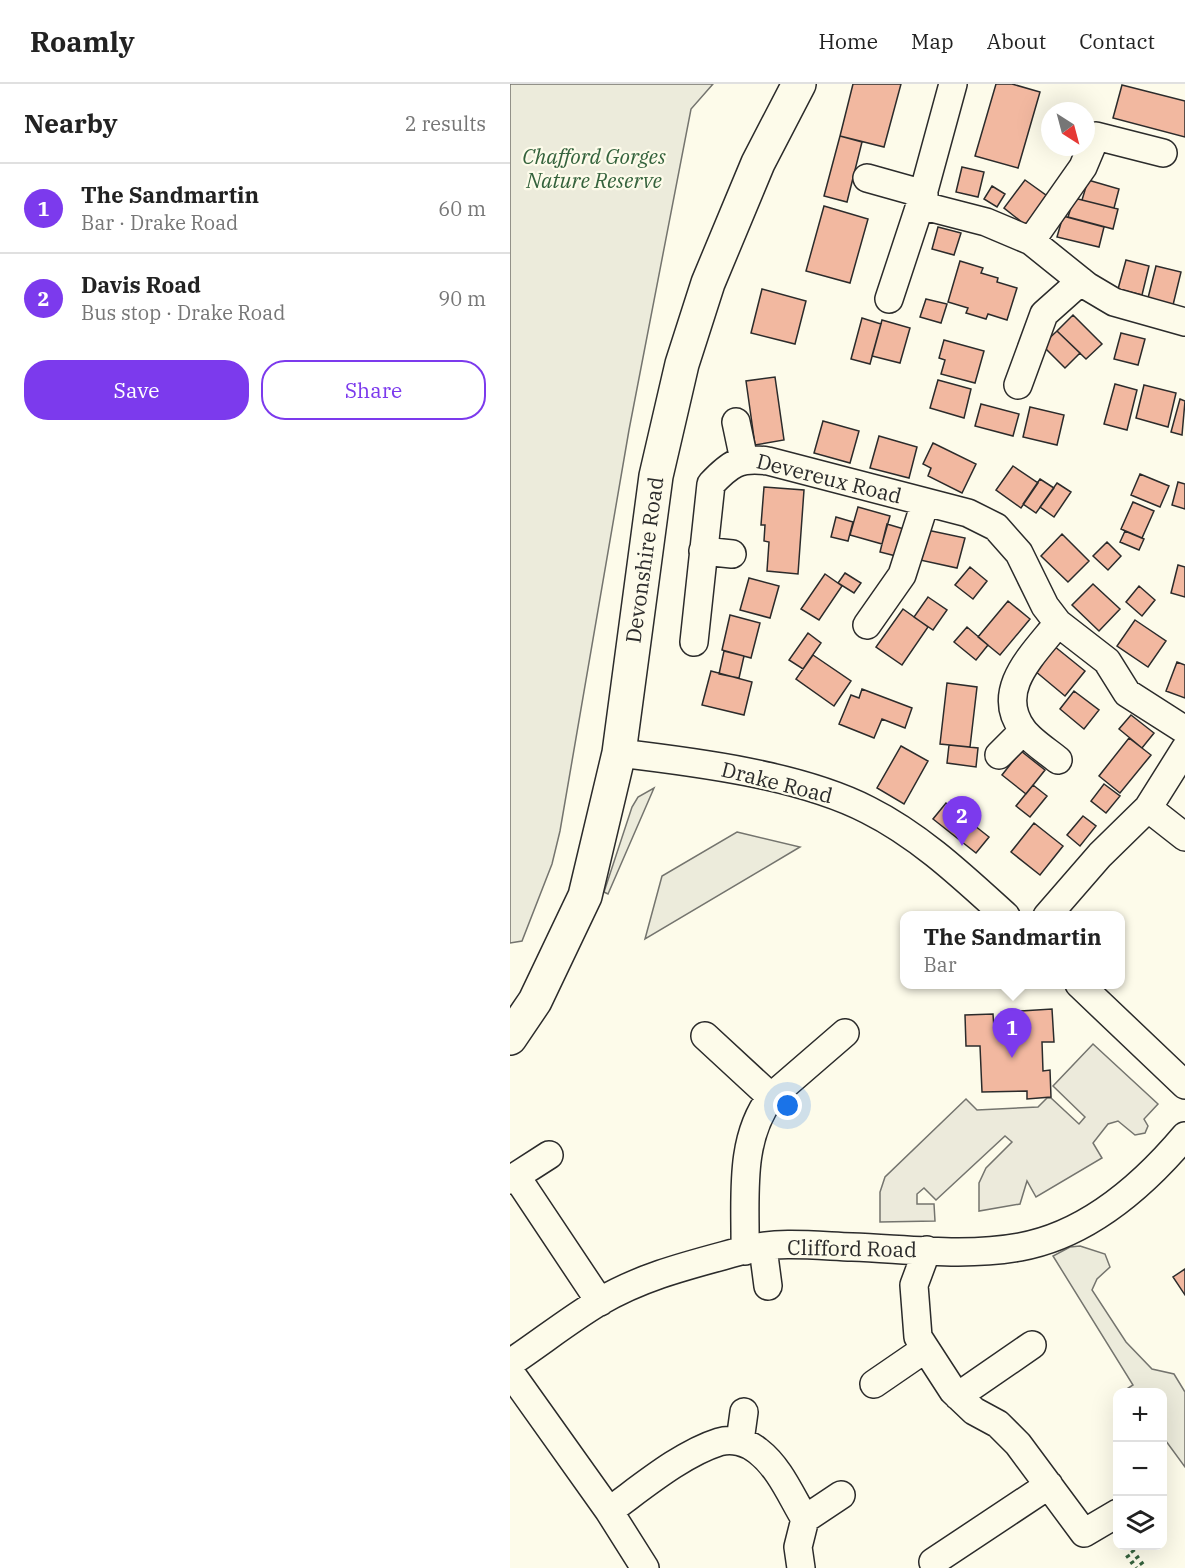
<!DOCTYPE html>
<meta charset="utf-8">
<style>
:root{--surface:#fff;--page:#f6f6f6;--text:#222;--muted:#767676;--line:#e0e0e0;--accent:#7c3aed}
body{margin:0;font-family:"IBM Plex Serif",serif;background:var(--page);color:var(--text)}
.controls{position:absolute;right:18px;bottom:18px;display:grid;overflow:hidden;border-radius:12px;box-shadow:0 6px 24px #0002}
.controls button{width:54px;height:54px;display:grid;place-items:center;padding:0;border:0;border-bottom:2px solid var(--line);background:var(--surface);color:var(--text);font:30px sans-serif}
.compass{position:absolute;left:531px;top:18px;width:54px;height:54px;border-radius:50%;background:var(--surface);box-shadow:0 6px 24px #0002;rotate:144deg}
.you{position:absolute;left:278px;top:1022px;width:21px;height:21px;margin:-15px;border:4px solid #fff;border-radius:50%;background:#1a73e8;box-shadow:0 0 0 9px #1a73e833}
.badge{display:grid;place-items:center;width:39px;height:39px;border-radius:50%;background:var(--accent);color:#fff;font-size:20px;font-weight:700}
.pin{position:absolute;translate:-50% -50px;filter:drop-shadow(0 2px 3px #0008)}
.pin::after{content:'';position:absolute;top:32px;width:21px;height:18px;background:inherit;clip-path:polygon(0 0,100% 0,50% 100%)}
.popup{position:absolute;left:390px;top:827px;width:225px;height:78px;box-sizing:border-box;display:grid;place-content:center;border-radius:12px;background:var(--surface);filter:drop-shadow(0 2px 4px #0005);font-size:20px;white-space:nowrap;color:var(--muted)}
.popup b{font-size:22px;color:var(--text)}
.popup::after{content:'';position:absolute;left:50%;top:100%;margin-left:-12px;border:12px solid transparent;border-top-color:var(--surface)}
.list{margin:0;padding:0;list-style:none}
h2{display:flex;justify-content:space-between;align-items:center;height:78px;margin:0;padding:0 24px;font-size:26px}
h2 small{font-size:20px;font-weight:400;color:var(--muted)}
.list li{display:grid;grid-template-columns:39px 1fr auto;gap:18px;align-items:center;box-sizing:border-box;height:90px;padding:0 24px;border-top:2px solid var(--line)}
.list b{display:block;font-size:22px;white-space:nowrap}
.list p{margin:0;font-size:20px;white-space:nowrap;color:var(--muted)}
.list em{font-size:20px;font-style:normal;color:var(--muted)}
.actions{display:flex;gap:12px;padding:18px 24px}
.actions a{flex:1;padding:14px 0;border:2px solid var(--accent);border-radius:24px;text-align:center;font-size:21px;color:var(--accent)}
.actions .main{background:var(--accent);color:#fff}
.icon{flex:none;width:33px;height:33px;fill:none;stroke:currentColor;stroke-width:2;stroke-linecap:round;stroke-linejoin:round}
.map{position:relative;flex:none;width:675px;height:1484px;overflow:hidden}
header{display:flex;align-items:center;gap:36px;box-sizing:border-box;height:84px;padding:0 30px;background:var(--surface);border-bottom:2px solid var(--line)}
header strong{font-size:28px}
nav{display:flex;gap:33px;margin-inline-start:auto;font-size:21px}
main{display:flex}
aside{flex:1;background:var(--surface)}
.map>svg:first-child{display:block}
.green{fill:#ecebdb;stroke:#74746e;stroke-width:1.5}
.parking{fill:#eceadb;stroke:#74746e;stroke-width:1.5}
.building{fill:#f2b8a0;stroke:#2b2b2b;stroke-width:1.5}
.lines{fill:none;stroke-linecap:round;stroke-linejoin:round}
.minor-casing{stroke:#2b2b2b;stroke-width:30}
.major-casing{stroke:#2b2b2b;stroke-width:36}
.minor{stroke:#fdfbea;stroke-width:27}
.major{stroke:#fdfbea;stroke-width:33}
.hedge{stroke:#34623c;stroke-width:4.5;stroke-dasharray:3 4.5;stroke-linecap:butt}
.labels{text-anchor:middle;stroke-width:4.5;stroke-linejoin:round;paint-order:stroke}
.park-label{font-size:21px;font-style:italic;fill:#34623c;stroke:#fdfbea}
.street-label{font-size:21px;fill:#2b2b2b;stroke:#fdfbea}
</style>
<header>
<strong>Roamly</strong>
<nav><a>Home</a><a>Map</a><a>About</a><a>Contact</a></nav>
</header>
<main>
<aside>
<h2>Nearby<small>2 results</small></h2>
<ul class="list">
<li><span class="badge">1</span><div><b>The Sandmartin</b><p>Bar · Drake Road</p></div><em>60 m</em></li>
<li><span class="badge">2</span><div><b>Davis Road</b><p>Bus stop · Drake Road</p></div><em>90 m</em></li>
</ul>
<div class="actions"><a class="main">Save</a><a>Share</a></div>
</aside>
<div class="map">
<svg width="675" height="1484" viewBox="0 0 675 1484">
<rect width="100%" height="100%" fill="#fdfbea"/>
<!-- green -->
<path class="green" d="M0,0H203L181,25L119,346L50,747L42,780L12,857L0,859Z
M144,704L98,810L94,808L122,723L128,713Z
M227,748L290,763L135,855L152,792Z
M570,1162L595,1170L600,1183L587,1195L582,1206L616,1258L642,1285L664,1290L675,1308V1383L653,1353L652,1308H612L623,1301L543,1172L560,1163Z"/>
<!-- parking -->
<path class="parking" d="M583,960L648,1020L634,1035L638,1042L635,1049L625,1051L608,1037L598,1040L583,1059L592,1074L526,1113L517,1097L510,1120L469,1127V1099L476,1084L502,1058L495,1052L426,1116L414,1104L407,1110V1120H424L425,1137L370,1138V1108L375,1093L456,1015L467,1026L528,1023L537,1014H541L569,1040L575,1033L543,1002Z"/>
<!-- building -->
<path class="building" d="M343,0H391L374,63L330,52Z
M486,0H502L530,8L508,84L465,72Z
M612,1L675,17V53L603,34Z
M330,52L352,58L337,118L314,112Z
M452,83L474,88L468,113L446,108Z
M515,96L540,114L518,143L494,124Z
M578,96L609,105L604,124L572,116Z
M482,102L495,110L487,123L474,115Z
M564,114L608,125L603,145L558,133Z
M314,122L358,135L340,199L296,187Z
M553,132L594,143L589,163L547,153Z
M428,143L451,149L444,171L422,165Z
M616,176L639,182L632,211L608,205Z
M450,177L473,184L471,189L488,194L487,198L507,204L497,236L478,230L476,235L456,229L458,224L438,218Z
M646,182L671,188L663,221L638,214Z
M252,205L296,217L285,260L241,249Z
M416,215L437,220L431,239L410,233Z
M563,231L592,260L576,275L547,247Z
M352,234L371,240L360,280L341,275Z
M372,236L400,244L390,279L362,272Z
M547,247L570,269L555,284L532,261Z
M611,249L635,255L628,281L604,275Z
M434,256L474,267L465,299L431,290L435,276L429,274Z
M265,293L274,356L245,361L236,297Z
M428,296L461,305L454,334L420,324Z
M605,300L627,306L617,346L594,340Z
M634,301L666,309L658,343L626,334Z
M670,315L675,317L672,351L661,348Z
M471,320L509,330L503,352L465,342Z
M520,323L554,331L547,361L513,353Z
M313,337L349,347L340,379L304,369Z
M369,352L407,363L399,394L360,384Z
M423,359L466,380L452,409L418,392L421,384L413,380Z
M503,382L528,399L511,424L486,406Z
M630,390L659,402L650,423L621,411Z
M530,395L544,404L526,429L513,420Z
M668,398L675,400V425L662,421Z
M547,399L561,408L544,433L530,423Z
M254,403L294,406L288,490L257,487L259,458L254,457L255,441H251Z
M623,418L644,427L632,454L611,445Z
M348,423L380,432L372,460L340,451Z
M326,433L343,438L338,457L321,453Z
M377,440L394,445L386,472L370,468Z
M417,446L455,454L447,484L410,476Z
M615,447L634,455L629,466L610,458Z
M552,450L579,477L558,498L531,472Z
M597,458L611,472L598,486L583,472Z
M668,481L675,483V513L661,509Z
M460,483L477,497L463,515L445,501Z
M335,489L351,499L344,509L328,499Z
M315,490L332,502L309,536L291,525Z
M239,494L269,502L260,534L230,526Z
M583,500L610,525L589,547L562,521Z
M629,502L645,516L632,532L616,518Z
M418,513L437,526L423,546L404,533Z
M498,517L520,535L490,571L468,553Z
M393,525L418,543L392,581L366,563Z
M220,531L250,539L241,574L212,566Z
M625,536L656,557L638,583L607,562Z
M457,543L478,561L466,576L444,558Z
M298,549L311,559L293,585L279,576Z
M544,562L575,587L555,612L525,587Z
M214,567L234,572L229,594L209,590Z
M303,571L341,597L324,622L286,595Z
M667,578L675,581V614L656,607Z
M201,587L242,598L234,631L192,621Z
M437,599L467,603L460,663L430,660Z
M352,605L402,624L395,644L372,635L364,654L329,640L341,611L349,614Z
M564,607L589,626L574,645L550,625Z
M621,631L644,649L632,664L609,645Z
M619,654L641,671L610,709L589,692Z
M439,661L468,664L466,683L437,679Z
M391,662L418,677L394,720L367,704Z
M511,667L535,686L516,710L492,691Z
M594,700L610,712L596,729L581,717Z
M523,701L537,712L520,733L506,722Z
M436,719L479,753L466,769L423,735Z
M573,732L586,742L570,762L557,751Z
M524,739L553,762L530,791L501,768Z
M542,925L544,958H532L533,987L540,986L541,1013L517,1015V1007L472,1008L470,962H456L455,931L483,930L484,944L511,943V927Z
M675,1185V1211L663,1193Z"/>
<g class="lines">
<!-- minor casing -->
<g class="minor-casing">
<path id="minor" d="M357,94L414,110
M410,121L476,138L521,157L577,202L604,218L675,238
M521,157L573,83L586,52L653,69
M379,215L410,121L443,0
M508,301L534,230L571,197
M226,338L234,376
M193,467L222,470
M548,539C524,570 483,606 513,646C521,657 537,667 548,676
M357,541L392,491L415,419
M184,558L201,400C220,380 229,373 258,377L458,429L486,443L509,469L535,522L548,539L597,577L617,609L675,646
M109,669C185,678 290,691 358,726C410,752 453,793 496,832
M489,671L513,647
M638,724L675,753
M537,832L590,771L638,724L675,665
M569,900L675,1001
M195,952L261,1013
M6,1092L90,1218
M0,1096L39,1071
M253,1164L258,1202
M417,1166L404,1201L408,1253L443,1307L464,1327L488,1340L508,1360L574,1449L608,1429
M235,1167C236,1115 228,1056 261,1013L335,949
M0,1279C30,1259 59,1236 89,1218C136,1190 188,1179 238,1165C268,1157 311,1162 342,1163C397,1165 455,1173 510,1163C577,1151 632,1103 675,1052
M0,1288L99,1427L135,1484
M364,1300L415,1265
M448,1312L522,1261
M230,1357L234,1328
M99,1427C131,1404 171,1370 209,1358C222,1354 237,1358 248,1367C270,1384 281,1412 295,1435L288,1463L291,1484
M295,1435L331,1411
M426,1484L423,1478L539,1401"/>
</g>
<!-- major casing -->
<g class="major-casing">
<path id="major" d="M0,954L25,917L75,812L109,669L146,392L172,280L198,199L248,79L289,0"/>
</g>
<!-- minor -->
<use href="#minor" class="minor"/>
<!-- major -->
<use href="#major" class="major"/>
<!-- hedge -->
<path class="hedge" d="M622,1466L635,1484
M617,1471L626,1484"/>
</g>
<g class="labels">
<!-- park labels -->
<g class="park-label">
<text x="84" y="80">Chafford Gorges<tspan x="84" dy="24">Nature Reserve</tspan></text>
</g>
<!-- street labels -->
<g class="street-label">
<text transform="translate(319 395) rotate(14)" y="7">Devereux Road</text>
<text transform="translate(135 476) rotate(-82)" y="7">Devonshire Road</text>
<text transform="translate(267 699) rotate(14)" y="7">Drake Road</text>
<text transform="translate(342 1165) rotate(1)" y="7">Clifford Road</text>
</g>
</g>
</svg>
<div class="controls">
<button>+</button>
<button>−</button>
<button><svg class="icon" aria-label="layers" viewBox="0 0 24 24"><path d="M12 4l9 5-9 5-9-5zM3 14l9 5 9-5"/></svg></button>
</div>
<svg class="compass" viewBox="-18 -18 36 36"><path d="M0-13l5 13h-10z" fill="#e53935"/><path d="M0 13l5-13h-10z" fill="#767676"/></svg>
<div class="you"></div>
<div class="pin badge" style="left:502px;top:974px">1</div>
<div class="popup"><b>The Sandmartin</b>Bar</div>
<div class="pin badge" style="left:452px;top:762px">2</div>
</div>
</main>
